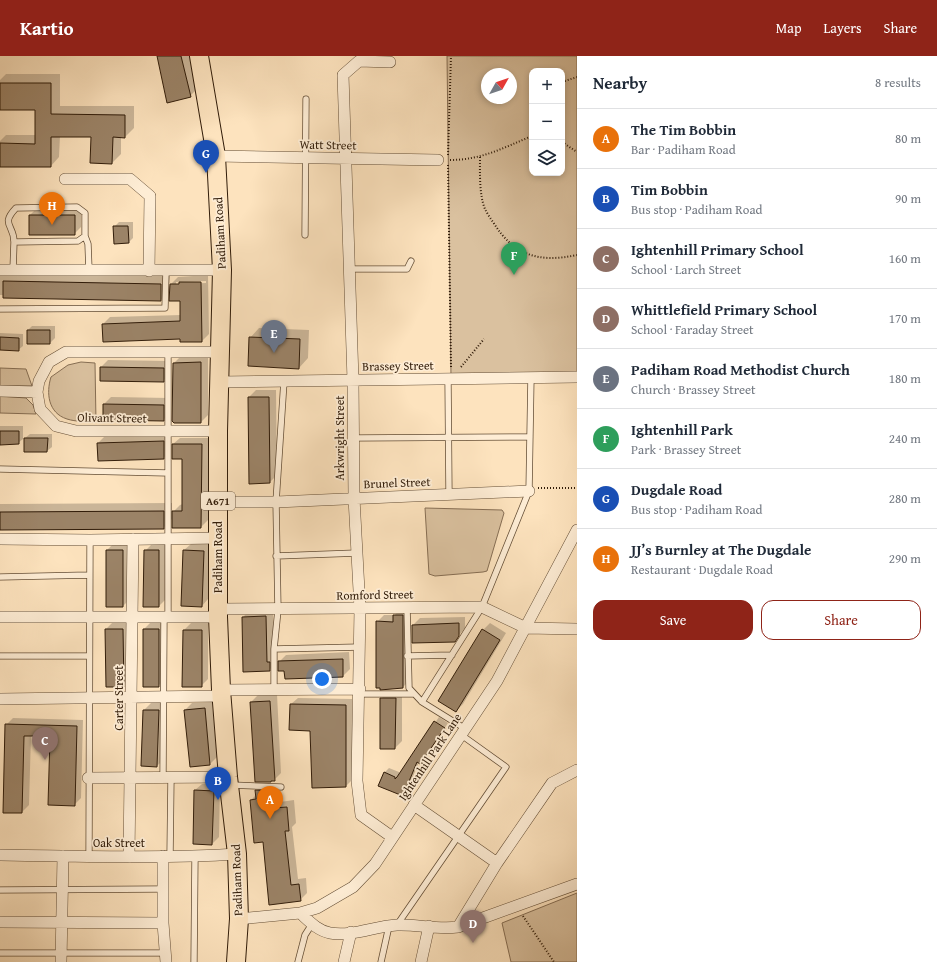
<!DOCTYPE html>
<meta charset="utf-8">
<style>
:root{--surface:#fff;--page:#f2f2f3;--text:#1f2937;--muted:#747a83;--line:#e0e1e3;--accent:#8f2418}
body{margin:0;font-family:"Gentium Book Plus",serif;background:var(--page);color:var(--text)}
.controls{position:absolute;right:12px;top:12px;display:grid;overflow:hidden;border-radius:8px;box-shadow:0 2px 6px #0003}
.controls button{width:36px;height:36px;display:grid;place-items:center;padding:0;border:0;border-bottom:1px solid var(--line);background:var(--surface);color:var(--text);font:20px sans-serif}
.compass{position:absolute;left:481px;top:12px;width:36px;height:36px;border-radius:50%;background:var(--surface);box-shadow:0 2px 6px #0003;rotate:50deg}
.you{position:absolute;left:322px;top:623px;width:14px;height:14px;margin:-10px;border:3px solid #fff;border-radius:50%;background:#1a73e8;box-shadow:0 0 0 6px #1a73e833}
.badge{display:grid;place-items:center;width:26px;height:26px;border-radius:50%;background:var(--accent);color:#fff;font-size:13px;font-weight:700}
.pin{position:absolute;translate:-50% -33px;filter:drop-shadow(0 1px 2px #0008)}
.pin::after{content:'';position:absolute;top:21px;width:14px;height:12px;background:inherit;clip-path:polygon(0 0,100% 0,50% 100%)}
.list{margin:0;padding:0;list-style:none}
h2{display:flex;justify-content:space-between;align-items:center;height:52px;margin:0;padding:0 16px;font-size:17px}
h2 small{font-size:13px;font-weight:400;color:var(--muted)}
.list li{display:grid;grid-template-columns:26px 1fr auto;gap:12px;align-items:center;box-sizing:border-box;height:60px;padding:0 16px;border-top:1px solid var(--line)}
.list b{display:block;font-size:15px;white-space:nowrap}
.list p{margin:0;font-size:13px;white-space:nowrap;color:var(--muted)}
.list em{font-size:13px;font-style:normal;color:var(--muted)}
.actions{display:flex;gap:8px;padding:12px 16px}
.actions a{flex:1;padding:9px 0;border:1px solid var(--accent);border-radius:12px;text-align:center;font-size:14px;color:var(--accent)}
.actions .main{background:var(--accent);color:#fff}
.icon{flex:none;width:22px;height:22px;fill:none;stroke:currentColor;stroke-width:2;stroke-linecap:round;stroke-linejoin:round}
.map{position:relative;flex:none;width:577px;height:906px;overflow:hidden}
header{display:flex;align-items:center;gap:24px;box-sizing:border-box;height:56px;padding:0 20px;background:var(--accent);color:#fff}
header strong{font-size:19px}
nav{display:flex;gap:22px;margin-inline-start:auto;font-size:14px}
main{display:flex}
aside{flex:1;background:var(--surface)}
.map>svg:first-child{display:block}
.green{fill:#dac19f;stroke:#866e54;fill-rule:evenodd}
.shadow{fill:#0003;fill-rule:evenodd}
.building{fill:#9b8367;stroke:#311c09}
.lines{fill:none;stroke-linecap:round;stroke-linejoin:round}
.lane-casing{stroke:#644e36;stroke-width:7}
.street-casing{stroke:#644e36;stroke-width:12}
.primary-casing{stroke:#311c09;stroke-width:20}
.path{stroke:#311c09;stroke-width:2;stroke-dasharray:1 2;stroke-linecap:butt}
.lane{stroke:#feedd5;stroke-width:5.5}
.street{stroke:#feedd5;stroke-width:11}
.primary{stroke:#fde3be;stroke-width:18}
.labels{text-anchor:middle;stroke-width:3.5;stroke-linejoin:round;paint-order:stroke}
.shield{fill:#feedd5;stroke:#6e5b46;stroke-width:1}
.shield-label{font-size:11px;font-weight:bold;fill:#311c09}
.street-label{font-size:12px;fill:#311c09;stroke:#feedd5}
</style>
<header>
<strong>Kartio</strong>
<nav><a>Map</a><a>Layers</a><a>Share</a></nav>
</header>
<main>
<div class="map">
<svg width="577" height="906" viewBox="0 0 577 906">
<rect width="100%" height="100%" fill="#fde3be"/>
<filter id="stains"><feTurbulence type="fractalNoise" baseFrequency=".005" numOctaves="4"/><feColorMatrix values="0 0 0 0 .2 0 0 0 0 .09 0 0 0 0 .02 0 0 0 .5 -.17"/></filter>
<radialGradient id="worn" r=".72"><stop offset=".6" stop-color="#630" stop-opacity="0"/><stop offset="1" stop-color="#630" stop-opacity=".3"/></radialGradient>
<!-- green -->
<path class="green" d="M447,0H577V321L451,322ZM532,15H562V117H532ZM487,18H511V42H487Z
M81,306L95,307L96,366C86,365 76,366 67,363C48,357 46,337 51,321L68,309Z
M0,312L26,313L32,330H0Z
M0,340L26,342L33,349L36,358L0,357Z
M425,452L502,454L504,457L487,515L483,516L435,520L429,518Z
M577,837V906H511L502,867Z"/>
<!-- shadow -->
<path class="shadow" d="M157,0H189L197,33L190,40Z
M6,18H60V50H134V72L125,81H121V98L112,107L92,80H60L59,101L51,110H0V85L6,79H36V53H0V24Z
M37,152H81V171L74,178L30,159Z
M119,166H133V182L129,186L114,171Z
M0,217L170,219L169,230L178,221L208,219L209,278L202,285L103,268L110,261L181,259V244L171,233L161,244L0,239ZM206,225V227L176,228V226Z
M32,270H55V282L50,287H28V274Z
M259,272L309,274L308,302L299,312L250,282Z
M0,277L23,278V290L18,294H0Z
M181,300H208V359L201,366L173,365L174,307Z
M108,304L170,305V318L163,325L101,311Z
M256,334H276L277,419L270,426L249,341Z
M111,341L170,342V357L163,364L104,348Z
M0,370H23V383L18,387H0Z
M30,378H52V391L47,395L25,382Z
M170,379V396L163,402L98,387L105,380Z
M180,382H208V464L201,471H173V462L163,472H0V448L172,447V457L180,449L183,448V402L173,388Z
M114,487H130V543L123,550H107V494Z
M152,488H166V543L159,550L145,495Z
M191,488H210L208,543L202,550L184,494Z
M401,552H409L410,624L403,631L377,566L384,559H395Z
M250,554H273L274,599L276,607L269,614L243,561Z
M465,561V572L454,585L413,569L420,562Z
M113,566H129L130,623L123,630L106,573Z
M151,566H165V623L158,630L144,573Z
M191,567H208V623L201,630L184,574Z
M490,567L506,577L463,648L456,655L483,574Z
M349,596L350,613L343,620L285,614L279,606L286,599Z
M388,636H402V685L395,692L381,643Z
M277,638L281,717L274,724L251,646L258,639Z
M298,642L352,643L353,723L346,730L311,674L291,648Z
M212,646L217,701L210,708L185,654L192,647Z
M151,647H165L164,703L157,710L144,654Z
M439,661L448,667L425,702L419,706L407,735L403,739L379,729L385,716L389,712L399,716V720Z
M13,662L83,664L81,742L74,749L51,680L31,679L29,749L22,756L6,669Z
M202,728H220L219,781L212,788L195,734Z
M263,728H278L280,746L294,744L296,767L292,771L298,823L306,822L307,837L300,844L263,785L251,744L256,739V735Z"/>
<!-- building -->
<path class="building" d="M157,0H181L191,41L167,47Z
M0,27H51V58L125,59V82L113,81L112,108L90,107L91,81H51V111H0V87L35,88V54H0Z
M29,159H75V179H29Z
M113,170H128L129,187L114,188Z
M3,225L161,228V245L3,242Z
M179,226H201L202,286H180V283L103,286L102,268L180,265V245H169L170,228H179Z
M27,274H50V288H27Z
M0,281L19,282V295L0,294Z
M249,281L300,283L299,313L248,310Z
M201,306V367H174L172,365L173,307Z
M100,311L164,312V326L100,325Z
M248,341H269L270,427L249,428Z
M103,348L164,349V365L103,364Z
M0,375H19V388L0,389Z
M24,382H48L47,396H24Z
M164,385V403L98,405L97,387Z
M172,388H202L201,472H172V455H182V403H172Z
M164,455V473L0,474V456Z
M106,494H123V551H106Z
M144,494H159V551H143Z
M183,494L204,495L202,551L181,550Z
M393,559H403V632L380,634V632H376V565L393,566Z
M266,560L267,606H270V615L243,616L242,561Z
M459,567V580L455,586L412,587V569Z
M105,573H123L124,631H106Z
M143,573H159V631H143Z
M482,573L500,584L456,656L438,645Z
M183,574H202V631H182Z
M343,603V621L285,623L284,615H278V605Z
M380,642H396L395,693H380Z
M270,645L275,725H271V726H255L250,646Z
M290,648L346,649V731L312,732L310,675L289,674Z
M205,652L210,709L190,711L184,654Z
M143,654H159L157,711L141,710Z
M434,665L445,672L420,708L417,706L403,740L378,730L384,716L395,721V723L397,721Z
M5,668L77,670L75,750L48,749L50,680H24L22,757H3Z
M194,734L214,735L212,789L193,788Z
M255,734L272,735L273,752L287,751L289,775H285L291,829L299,828L301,845L269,849L263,786L254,787L250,744L256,743Z"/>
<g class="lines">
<!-- lane casing -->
<g class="lane-casing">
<path id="lane" d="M305,179L306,43
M85,180L88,188L89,214
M350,213H407L411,205
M13,214L14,186C14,168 0,169 16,152L77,151L85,157V180L78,185L14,186
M0,253L165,252L166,215
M168,296V561
M448,323L449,438
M353,382L530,381
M0,413L168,417
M276,500L357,497
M0,521L89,519
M407,551L409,632L422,646L464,672
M274,593L360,591
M0,600H89
M407,600L452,599
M274,633V593L278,554L276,446L284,325
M360,638H414
M422,646L482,551L529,435L531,321
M163,721L164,561
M231,729L281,731
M89,800L90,484
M170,800L171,722
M0,834L163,833
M397,869L506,711L460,678
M0,897H165
M194,906L195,800
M298,906L305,879L312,868
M381,906L389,870"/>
</g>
<!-- street casing -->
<g class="street-casing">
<path id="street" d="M390,6L359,5L343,19L353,324L354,442L360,553L357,725L361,759L392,781
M216,100L438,104
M65,123H130L150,140L149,215
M0,214H222
M220,326L577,321
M0,335L37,336
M218,375H76L56,370L40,353L37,336L39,325L49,306L66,296H220
M218,446H276L529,435
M0,483L90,484L218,482
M219,553L482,551L526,572L577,573
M0,561H218
M221,634L360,633
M0,643L221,640
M88,722L228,721
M414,749L497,807
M0,799C79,800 158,803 237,798
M163,800V867L166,906
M129,801L133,483
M300,857C309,865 318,875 330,877C352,881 375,870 397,869C417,868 437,874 458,871L577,828
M239,863L300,857L317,852L353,831L375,808L497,625L577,474
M0,866L163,867
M458,871L497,807L552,727L577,714
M61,906L63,800
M344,906L351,876
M421,906L429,870"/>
</g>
<!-- primary casing -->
<g class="primary-casing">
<path id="primary" d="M199,0L216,100L222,214L218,375V561L221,634L228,721L237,798L239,863L236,906"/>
</g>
<!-- path -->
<path class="path" d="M562,26L577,21
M562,86L577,96
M448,99L451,0
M480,101C480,115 479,139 485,153C487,157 490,162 493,166C514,200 539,207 577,199
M450,104C481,104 503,92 532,80
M448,109L451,311
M461,311L484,283
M538,432H577
M523,860L554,906"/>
<!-- lane -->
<use href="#lane" class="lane"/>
<!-- street -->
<use href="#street" class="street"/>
<!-- primary -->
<use href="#primary" class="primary"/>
</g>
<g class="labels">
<!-- shield labels -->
<rect class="shield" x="201" y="436" width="34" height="18" rx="3"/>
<g class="shield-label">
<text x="218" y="449">A671</text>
</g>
<!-- street labels -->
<g class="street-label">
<text transform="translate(328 89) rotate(1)" y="4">Watt Street</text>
<text transform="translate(220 177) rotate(-93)" y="4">Padiham Road</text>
<text transform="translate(398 310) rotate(-1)" y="4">Brassey Street</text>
<text transform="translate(112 362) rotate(1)" y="4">Olivant Street</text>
<text transform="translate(340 382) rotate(-90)" y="4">Arkwright Street</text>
<text transform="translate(397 427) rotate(-2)" y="4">Brunel Street</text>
<text transform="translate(218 501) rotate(-90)" y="4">Padiham Road</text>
<text transform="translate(375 539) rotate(-1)" y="4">Romford Street</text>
<text transform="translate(119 642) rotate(-90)" y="4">Carter Street</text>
<text transform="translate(430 701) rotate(-56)" y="4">Ightenhill Park Lane</text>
<text x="119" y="791">Oak Street</text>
<text transform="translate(237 824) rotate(-92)" y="4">Padiham Road</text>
</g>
</g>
<rect width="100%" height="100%" filter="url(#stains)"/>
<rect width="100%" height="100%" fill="url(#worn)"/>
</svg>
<div class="controls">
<button>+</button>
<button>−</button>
<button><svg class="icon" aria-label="layers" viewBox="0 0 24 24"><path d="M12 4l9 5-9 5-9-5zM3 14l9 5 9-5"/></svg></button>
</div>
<svg class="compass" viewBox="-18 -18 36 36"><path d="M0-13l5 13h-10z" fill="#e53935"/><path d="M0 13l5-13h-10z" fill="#747a83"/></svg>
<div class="you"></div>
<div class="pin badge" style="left:270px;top:763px;background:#e8710a">A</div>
<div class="pin badge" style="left:218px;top:744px;background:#1a4fb4">B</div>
<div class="pin badge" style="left:45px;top:704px;background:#8d6e63">C</div>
<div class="pin badge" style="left:473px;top:887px;background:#8d6e63">D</div>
<div class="pin badge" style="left:274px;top:297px;background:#6b7280">E</div>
<div class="pin badge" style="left:514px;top:219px;background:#2e9e5b">F</div>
<div class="pin badge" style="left:206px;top:117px;background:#1a4fb4">G</div>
<div class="pin badge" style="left:52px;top:169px;background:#e8710a">H</div>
</div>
<aside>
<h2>Nearby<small>8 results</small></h2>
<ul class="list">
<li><span class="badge" style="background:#e8710a">A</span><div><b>The Tim Bobbin</b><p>Bar · Padiham Road</p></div><em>80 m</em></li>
<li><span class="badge" style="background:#1a4fb4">B</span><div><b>Tim Bobbin</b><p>Bus stop · Padiham Road</p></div><em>90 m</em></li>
<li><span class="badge" style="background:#8d6e63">C</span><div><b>Ightenhill Primary School</b><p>School · Larch Street</p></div><em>160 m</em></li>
<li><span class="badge" style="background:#8d6e63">D</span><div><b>Whittlefield Primary School</b><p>School · Faraday Street</p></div><em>170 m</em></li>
<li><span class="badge" style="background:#6b7280">E</span><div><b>Padiham Road Methodist Church</b><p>Church · Brassey Street</p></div><em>180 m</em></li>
<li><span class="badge" style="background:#2e9e5b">F</span><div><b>Ightenhill Park</b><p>Park · Brassey Street</p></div><em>240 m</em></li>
<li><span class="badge" style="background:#1a4fb4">G</span><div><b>Dugdale Road</b><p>Bus stop · Padiham Road</p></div><em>280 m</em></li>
<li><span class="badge" style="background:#e8710a">H</span><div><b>JJ’s Burnley at The Dugdale</b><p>Restaurant · Dugdale Road</p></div><em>290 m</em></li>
</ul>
<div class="actions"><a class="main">Save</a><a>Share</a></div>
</aside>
</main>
